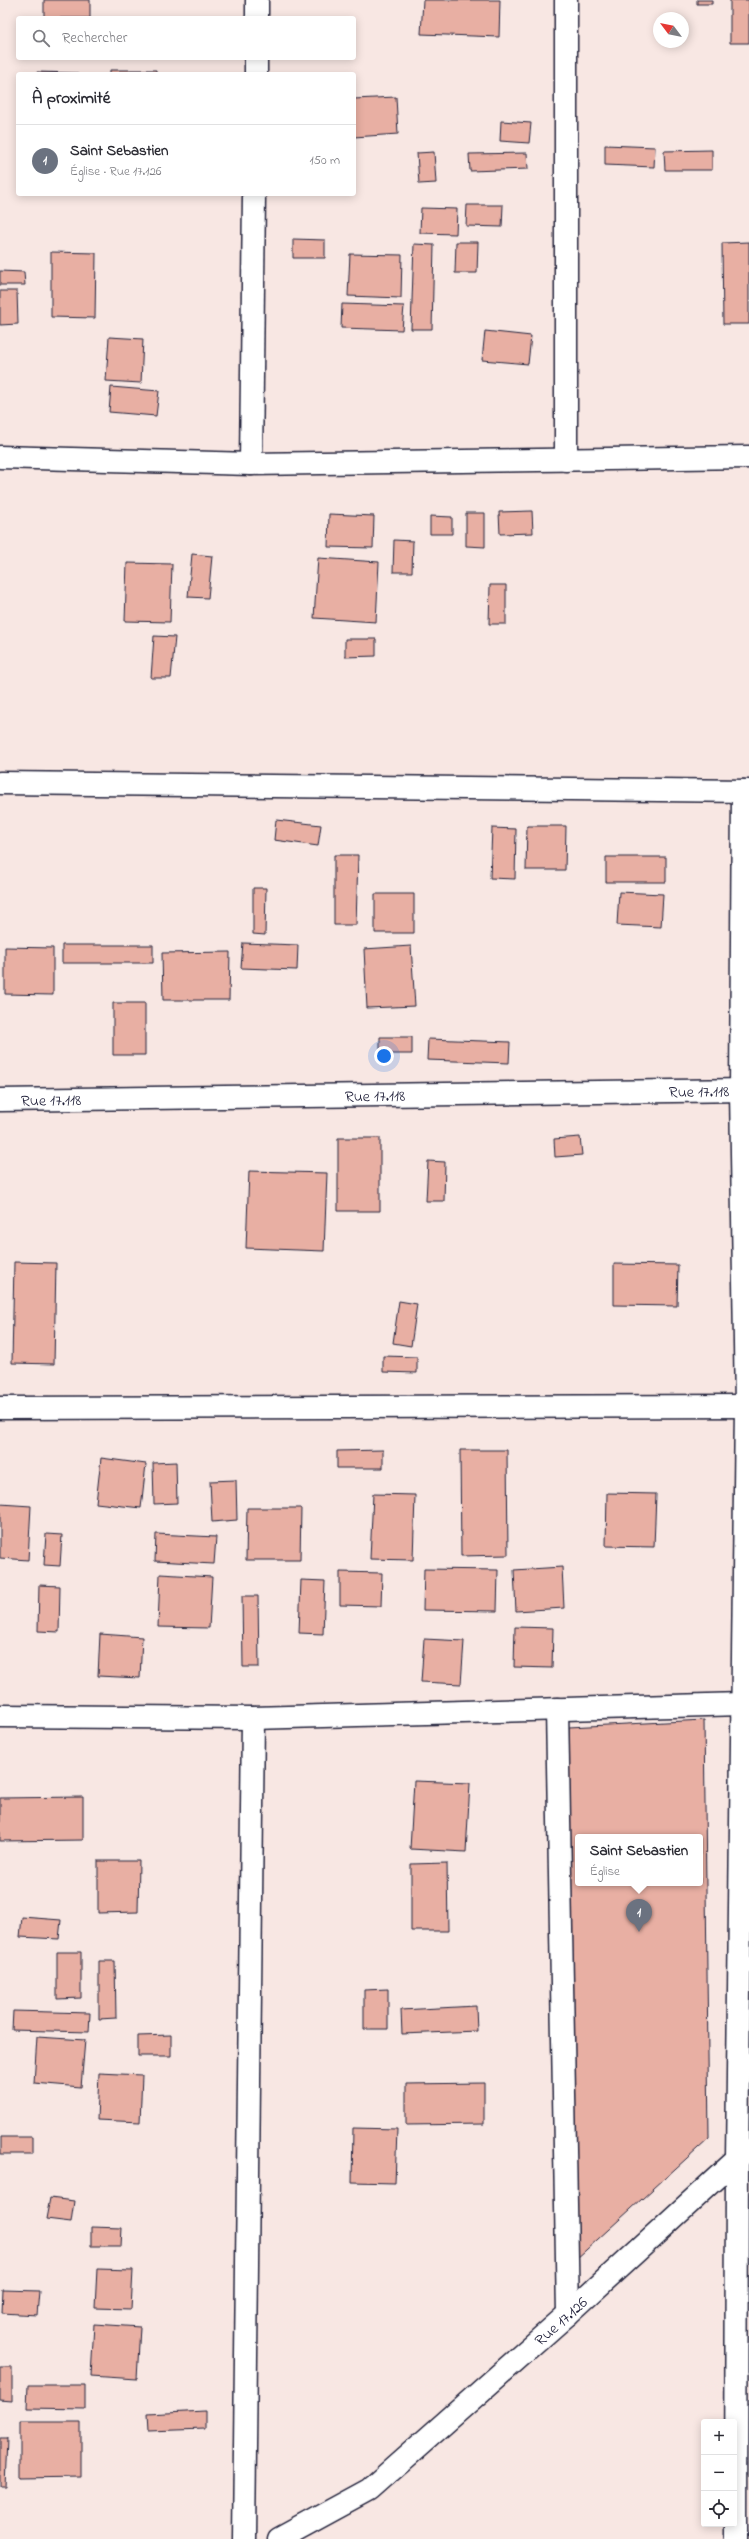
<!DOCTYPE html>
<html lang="fr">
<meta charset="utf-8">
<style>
:root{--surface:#fff;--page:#f7f7f7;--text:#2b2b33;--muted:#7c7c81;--line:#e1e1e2;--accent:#1a73e8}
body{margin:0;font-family:"Indie Flower",sans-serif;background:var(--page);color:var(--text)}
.controls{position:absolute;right:12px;bottom:12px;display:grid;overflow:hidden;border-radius:4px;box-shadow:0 2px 10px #0003}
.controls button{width:36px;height:36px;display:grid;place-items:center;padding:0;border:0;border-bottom:1px solid var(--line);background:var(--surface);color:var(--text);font:20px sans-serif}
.compass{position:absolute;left:653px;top:12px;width:36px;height:36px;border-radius:50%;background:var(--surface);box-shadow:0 2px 10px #0003;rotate:302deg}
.you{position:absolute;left:384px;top:1056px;width:14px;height:14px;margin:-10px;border:3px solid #fff;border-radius:50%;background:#1a73e8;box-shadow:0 0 0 6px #1a73e833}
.badge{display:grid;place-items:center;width:26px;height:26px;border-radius:50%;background:var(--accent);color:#fff;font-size:13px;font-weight:700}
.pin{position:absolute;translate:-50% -33px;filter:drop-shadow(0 1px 2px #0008)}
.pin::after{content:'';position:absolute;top:21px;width:14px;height:12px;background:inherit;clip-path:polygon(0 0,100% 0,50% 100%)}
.popup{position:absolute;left:575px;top:1834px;width:128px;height:52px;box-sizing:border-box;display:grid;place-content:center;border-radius:4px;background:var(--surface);filter:drop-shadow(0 1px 3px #0005);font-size:13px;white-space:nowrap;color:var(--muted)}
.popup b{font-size:15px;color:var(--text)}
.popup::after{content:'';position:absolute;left:50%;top:100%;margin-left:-8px;border:8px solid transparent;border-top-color:var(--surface)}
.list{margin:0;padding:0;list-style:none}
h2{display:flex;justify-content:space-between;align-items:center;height:52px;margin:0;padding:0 16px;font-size:17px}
h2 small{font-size:13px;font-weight:400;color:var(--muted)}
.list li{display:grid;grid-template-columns:26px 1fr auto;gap:12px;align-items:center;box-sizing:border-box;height:72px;padding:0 16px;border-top:1px solid var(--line)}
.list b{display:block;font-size:15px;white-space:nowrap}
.list p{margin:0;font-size:13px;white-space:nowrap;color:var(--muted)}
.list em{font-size:13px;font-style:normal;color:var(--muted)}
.icon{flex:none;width:22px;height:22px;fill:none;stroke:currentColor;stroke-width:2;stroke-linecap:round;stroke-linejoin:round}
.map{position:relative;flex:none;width:749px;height:2539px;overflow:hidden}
.search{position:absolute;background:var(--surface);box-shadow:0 2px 10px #0003;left:16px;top:16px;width:340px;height:44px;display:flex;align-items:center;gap:10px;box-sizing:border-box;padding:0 14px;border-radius:4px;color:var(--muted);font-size:15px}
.panel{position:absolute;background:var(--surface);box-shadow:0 2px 10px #0003;left:16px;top:72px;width:340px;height:124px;border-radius:4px}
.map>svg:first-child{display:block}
.building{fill:#e8afa3;stroke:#22223b;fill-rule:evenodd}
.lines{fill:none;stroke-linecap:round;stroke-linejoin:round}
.minor-casing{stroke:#22223b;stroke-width:25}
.minor{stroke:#fff;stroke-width:22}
.labels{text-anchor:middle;stroke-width:3;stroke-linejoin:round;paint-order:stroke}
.street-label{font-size:16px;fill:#22223b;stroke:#fff}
</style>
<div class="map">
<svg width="749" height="2539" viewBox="0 0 749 2539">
<rect width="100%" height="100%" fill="#f8e7e3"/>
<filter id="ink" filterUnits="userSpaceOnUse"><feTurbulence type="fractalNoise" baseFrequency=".025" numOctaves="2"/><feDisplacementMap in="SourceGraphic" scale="8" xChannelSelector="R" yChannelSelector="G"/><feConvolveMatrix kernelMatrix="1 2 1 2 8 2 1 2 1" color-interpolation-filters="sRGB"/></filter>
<g filter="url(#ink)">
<!-- building -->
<path class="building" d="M44,0H90V18H44Z
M423,0H500L499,37L421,34Z
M697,0H712V4H697Z
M730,0H749V43H730Z
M110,70H156V74H110Z
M37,72L78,73V74H37Z
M396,97L398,134L354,137V99Z
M501,121L531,123L529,143L500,141Z
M605,145L655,147L654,167L605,165Z
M712,150V170H665L664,151Z
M434,152L436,183L419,184L417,153Z
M527,153L528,169L470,171L469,154Z
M467,205H503L502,227L466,226Z
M421,208L457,209L456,234L420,233Z
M293,239L325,240V258H293Z
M456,242H478L477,273H455Z
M749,242V324H723L722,243Z
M414,244L434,245L432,329H411Z
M51,252L96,253L95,318L51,317Z
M350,254L402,255L401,298L348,296Z
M0,271L24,272L25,285H0Z
M0,291H17L18,324L0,325Z
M342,304L404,306L402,330L341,328Z
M485,331L531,336L528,364L482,360Z
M109,337L143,339L141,383L106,381Z
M111,387L159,391L156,416L109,412Z
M532,511L533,533L500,534L499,512Z
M466,513H485V547L466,546Z
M329,514L374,516L373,548L328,547Z
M430,516L452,517V534H430Z
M394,540L413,541L412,572H393Z
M192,554L212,556L208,598L188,597Z
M318,558L379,562L376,622L314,618Z
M127,563L172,564L170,622L125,621Z
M490,585H506V624H489Z
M154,636L175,637L171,678H151Z
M345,639H376V656L345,657Z
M276,820L321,825L318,846L274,840Z
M527,826H566L565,870H526Z
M492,828L516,829L515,879L490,878Z
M334,855H358L356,925H334Z
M606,857H666V882H606Z
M253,888H266L265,935L253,934Z
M619,892L663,894L661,927L617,925Z
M375,894H414V933H375Z
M243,943L298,945L297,970L241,968Z
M62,945H153V963H62Z
M411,946L415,1006L367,1008L364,949Z
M5,947L53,948V995L5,994Z
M230,952L229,1000H163L162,953Z
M113,1003H145V1055H113Z
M380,1037H412V1054H380Z
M428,1039L510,1042L509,1063L427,1060Z
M580,1137L582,1155L555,1157L554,1139Z
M338,1138H380V1211H338Z
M428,1161L445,1162L444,1201H426Z
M249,1171L327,1173L324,1251L246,1248Z
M14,1262L56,1263L54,1364L12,1363Z
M614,1264L678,1265L677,1306L614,1305Z
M399,1301L417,1304L411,1346L393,1343Z
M383,1356L417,1357V1373L383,1372Z
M383,1450V1468H337V1451Z
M460,1450H507L508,1555L461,1556Z
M101,1458L146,1464L141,1508L96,1503Z
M176,1462L177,1503L154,1504L153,1463Z
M236,1480L237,1520L212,1522L210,1481Z
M607,1493L656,1494L654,1547L606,1546Z
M373,1494L415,1495L413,1560L370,1559Z
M0,1504L31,1506L28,1560L0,1558Z
M247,1508H301L300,1560H246Z
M46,1534L62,1535L60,1566L44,1565Z
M156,1534L216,1537L214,1564L155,1561Z
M562,1567L564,1608L516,1611L514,1570Z
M424,1569L498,1570L497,1611L423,1610Z
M340,1572L382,1573L381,1606L340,1605Z
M160,1574L212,1577L209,1628L158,1627Z
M301,1580L325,1581L323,1634L299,1633Z
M39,1585L60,1586L59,1632L38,1631Z
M242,1596H258L259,1667H243Z
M515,1627L553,1628L552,1668L514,1667Z
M100,1634L142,1637L140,1678L98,1676Z
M424,1639L464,1641L461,1684L421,1682Z
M704,1720L709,2138L575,2260L569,1727ZM578,1837H700V1883H578Z
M414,1781L470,1783L466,1852L410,1849Z
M83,1797V1840L0,1841V1798Z
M98,1861H139L138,1912L98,1913Z
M447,1863L448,1931H411V1864Z
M22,1917L61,1920L59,1939L20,1937Z
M57,1952H81V1998L57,1999Z
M99,1961H115L116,2018L99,2019Z
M388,1989V2029H364V1990Z
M476,2006L477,2031L402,2034L401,2010Z
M13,2011L90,2013L89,2032L12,2030Z
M171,2035V2056H138V2036Z
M37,2037L85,2040L81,2087L34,2083Z
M99,2073L142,2075L140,2122L97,2120Z
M484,2083V2124L406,2125V2084Z
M353,2128L397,2129L395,2183L352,2182Z
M0,2137H32V2154H0Z
M50,2198L74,2201L71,2222L46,2219Z
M91,2227L122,2228L121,2246H91Z
M97,2269L133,2270L131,2309L95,2308Z
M3,2290L39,2291L37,2315L2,2313Z
M94,2324L140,2327L137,2379L91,2376Z
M0,2367H12V2401L0,2400Z
M28,2385H85V2409L27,2408Z
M205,2411V2429L148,2431L147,2414Z
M20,2422H81V2477L20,2478Z
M0,2438H7L5,2486H0Z"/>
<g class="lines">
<!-- minor casing -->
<g class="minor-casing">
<g id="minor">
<path d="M566,0V460"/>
<path d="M257,18V0"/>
<path d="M256,74V58"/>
<path d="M0,457L251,464L749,457"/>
<path d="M251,464L254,194"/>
<path d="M0,783L749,791"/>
<path id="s1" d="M0,1100L749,1090"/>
<path d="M0,1408L749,1406"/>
<path d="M557,1709L568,2314"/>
<path d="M0,1716L253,1718L742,1704"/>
<path d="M244,2539L253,1718"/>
<path id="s2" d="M279,2539L369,2490L568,2314L744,2153"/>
<path d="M736,2539L737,2159L746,1406L741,1090L743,791"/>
</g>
</g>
<!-- minor -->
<use href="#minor" class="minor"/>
</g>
</g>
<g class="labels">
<!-- street labels -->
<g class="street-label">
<text dy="6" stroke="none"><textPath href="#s1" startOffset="699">Rue 17.118</textPath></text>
<text dy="6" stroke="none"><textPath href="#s1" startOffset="375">Rue 17.118</textPath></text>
<text dy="6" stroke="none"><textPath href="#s1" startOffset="51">Rue 17.118</textPath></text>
<text dy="6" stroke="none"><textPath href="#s2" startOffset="358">Rue 17.126</textPath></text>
</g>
</g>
</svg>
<div class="controls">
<button>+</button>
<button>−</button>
<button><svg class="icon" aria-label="locate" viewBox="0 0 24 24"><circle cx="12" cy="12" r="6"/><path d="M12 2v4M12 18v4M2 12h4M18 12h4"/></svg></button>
</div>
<svg class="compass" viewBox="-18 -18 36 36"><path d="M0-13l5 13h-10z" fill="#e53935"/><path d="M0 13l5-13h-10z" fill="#7c7c81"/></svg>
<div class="you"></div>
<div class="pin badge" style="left:639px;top:1932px;background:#6b7280">1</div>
<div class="popup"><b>Saint Sebastien</b>Église</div>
<div class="search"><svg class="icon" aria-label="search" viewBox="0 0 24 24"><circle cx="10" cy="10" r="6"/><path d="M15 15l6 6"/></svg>Rechercher</div>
<section class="panel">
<h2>À proximité<small></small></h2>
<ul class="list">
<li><span class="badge" style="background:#6b7280">1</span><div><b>Saint Sebastien</b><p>Église · Rue 17.126</p></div><em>150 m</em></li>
</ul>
</section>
</div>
